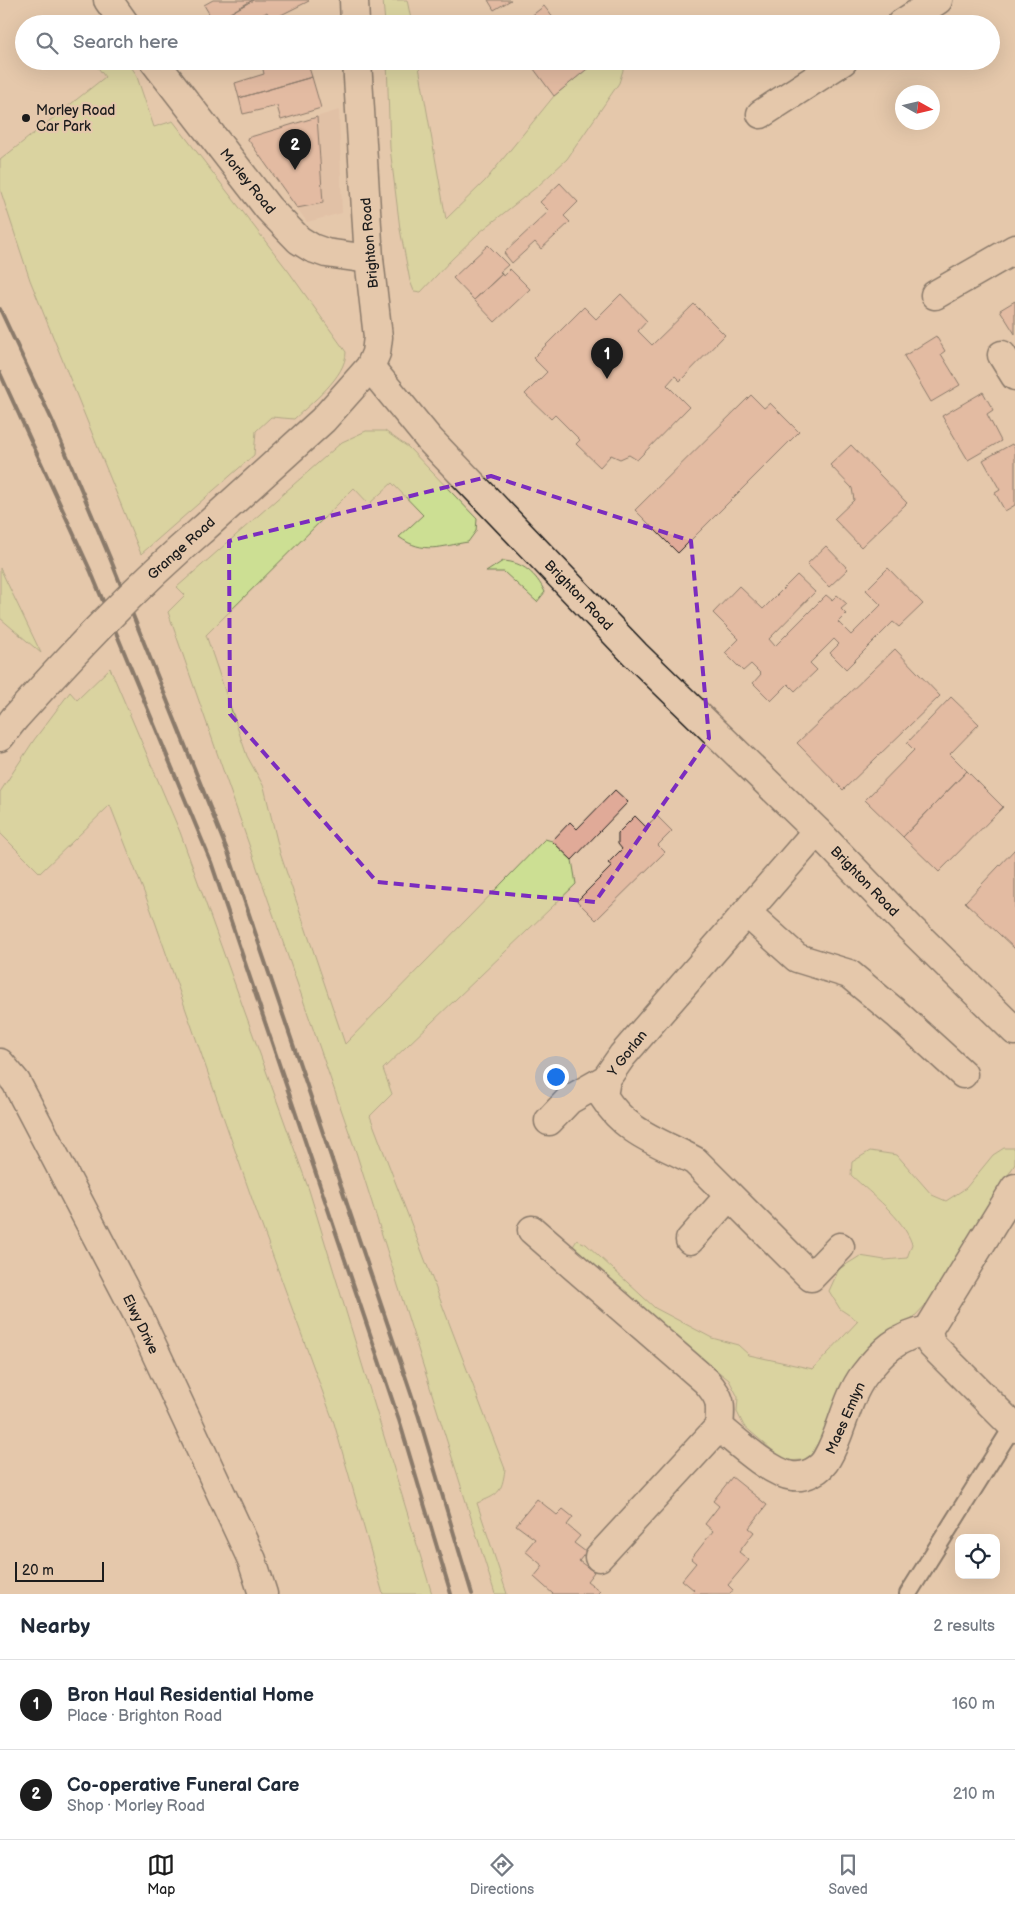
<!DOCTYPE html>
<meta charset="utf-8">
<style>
:root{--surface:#fff;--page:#f2f2f3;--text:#1f2937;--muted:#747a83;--line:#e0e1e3;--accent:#1c1c1c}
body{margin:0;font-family:"Balsamiq Sans",sans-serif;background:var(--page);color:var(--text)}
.controls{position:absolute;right:15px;bottom:15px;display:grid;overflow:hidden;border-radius:10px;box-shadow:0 5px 20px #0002}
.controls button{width:45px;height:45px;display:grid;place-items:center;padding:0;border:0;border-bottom:1px solid var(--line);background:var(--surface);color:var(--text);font:25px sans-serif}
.compass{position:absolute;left:895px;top:85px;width:45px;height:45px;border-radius:50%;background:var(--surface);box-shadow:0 5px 20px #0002;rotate:98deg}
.scale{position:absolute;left:15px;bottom:12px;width:89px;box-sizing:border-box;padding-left:5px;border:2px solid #1c1c1c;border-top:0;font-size:14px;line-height:18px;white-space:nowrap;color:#1c1c1c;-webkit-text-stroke:4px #e5c8ac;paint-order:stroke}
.you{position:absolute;left:555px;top:1076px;width:18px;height:18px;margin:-12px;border:4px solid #fff;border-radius:50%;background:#1a73e8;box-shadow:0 0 0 8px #1a73e833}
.badge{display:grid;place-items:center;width:32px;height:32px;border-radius:50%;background:var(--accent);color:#fff;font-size:16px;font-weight:700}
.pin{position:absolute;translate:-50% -41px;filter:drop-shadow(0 1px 2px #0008)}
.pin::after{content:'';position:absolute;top:26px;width:18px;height:15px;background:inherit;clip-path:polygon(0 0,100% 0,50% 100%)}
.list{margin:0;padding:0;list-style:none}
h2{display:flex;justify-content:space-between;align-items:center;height:65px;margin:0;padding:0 20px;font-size:21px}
h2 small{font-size:16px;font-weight:400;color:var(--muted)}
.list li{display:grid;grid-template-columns:32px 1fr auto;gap:15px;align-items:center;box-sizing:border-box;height:90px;padding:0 20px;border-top:1px solid var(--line)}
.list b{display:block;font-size:19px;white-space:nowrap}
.list p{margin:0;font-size:16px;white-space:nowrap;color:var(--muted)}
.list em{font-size:16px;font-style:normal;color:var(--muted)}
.icon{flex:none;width:28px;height:28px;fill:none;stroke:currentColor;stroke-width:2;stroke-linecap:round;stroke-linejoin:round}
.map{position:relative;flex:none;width:1015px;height:1594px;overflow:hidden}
.search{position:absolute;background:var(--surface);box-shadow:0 5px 20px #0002;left:15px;right:15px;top:15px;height:55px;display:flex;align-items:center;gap:12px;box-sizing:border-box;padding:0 18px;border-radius:28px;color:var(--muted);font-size:19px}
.sheet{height:245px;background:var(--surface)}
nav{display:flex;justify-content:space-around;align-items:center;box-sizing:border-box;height:70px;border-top:1px solid var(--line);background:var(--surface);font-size:14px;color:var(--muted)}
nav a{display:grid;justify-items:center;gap:2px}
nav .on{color:var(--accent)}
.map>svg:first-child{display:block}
.built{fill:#dcb8a0}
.green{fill:#ccdf93;stroke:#747e58}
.building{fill:#e0aa98;stroke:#1c1c1c}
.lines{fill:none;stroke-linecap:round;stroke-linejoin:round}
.lane-casing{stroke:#1c1c1c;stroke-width:20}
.street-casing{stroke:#1c1c1c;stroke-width:31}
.secondary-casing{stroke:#1c1c1c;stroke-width:31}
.lane{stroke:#e5c8ac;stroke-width:16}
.street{stroke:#e5c8ac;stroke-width:28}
.secondary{stroke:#e5c8ac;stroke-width:28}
.rail{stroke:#1c1c1c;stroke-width:4}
.secondary-bridge-casing{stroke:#1c1c1c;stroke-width:31;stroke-linecap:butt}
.secondary-bridge{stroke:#e5c8ac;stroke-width:28}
.marked{fill:none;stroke:#7b2cbf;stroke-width:4;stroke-dasharray:10 6;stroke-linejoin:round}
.poi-dot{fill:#1c1c1c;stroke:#e5c8ac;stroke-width:2}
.labels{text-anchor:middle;stroke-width:4.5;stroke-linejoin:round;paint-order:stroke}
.poi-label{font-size:14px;fill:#1c1c1c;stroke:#e5c8ac;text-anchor:start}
.street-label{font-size:14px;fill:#1c1c1c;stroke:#e5c8ac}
</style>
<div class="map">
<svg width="1015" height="1594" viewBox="0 0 1015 1594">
<rect width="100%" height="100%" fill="#e5c8ac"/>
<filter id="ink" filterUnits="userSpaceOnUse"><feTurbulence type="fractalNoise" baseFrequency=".02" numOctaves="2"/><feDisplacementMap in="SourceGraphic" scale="10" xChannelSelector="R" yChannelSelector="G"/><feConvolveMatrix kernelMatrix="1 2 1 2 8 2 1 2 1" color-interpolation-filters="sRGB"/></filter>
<g filter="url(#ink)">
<!-- built -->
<path class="built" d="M339,110L342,213L307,222L247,138Z"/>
<!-- green -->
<path class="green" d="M383,0H407L412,24H385Z
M93,61H127L136,74L154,127L173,121L289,272L346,352C346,377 311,403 294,419L271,417L256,431L254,455L141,554L30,280L0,189V160L105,77Z
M387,61H418L446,219L485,181L554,96L597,61H621L624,67L619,83L567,159L538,186L480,232L451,260L421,292L414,291L410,281L400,229L390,148Z
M366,431H385L408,447L477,519L476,531L468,542C441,546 424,555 399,537L423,515L392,483L369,504L354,488L206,635L247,756L264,787L280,853L345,1044L545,839L552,841L572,860L576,884L383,1069L392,1094L370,1116L505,1469C502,1493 498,1495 477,1503L507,1594H495L356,1152L168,612L185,595L177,587L342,442Z
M503,561C523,562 536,574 545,592L537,602L504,572H486Z
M0,568L41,653L0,618Z
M110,668L180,832L309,1190L432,1594H383L334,1423L252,1199L151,910L110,805L40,873L0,833V792L34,740L70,692L77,700Z
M1004,1148H1015V1164L933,1297L911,1320L890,1335L838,1407L811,1455L803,1460L785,1461L744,1426L737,1412L738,1397L729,1380L650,1318L572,1248L577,1240L586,1244L655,1308L712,1338L738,1345L749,1355L813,1369L858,1321L840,1309L829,1291L839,1269L860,1256L885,1260L907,1258L912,1244C902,1216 873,1196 851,1175L852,1162L870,1151L897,1155L932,1195L946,1201L966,1188L993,1155Z"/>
<!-- building -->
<path class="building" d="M213,0H253L214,22L204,5Z
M253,0H308L309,1L271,20L267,12L247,24H229L225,16Z
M488,0H511L494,10Z
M544,6L558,24H521Z
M273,61H307L312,77L239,98L235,83L264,74L262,65Z
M528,61H597L554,96Z
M312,77L321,108L281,120L277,106L243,114L239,98Z
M317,117L323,203L297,208L247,138Z
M560,183L578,202L564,216L570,222L541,249L535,242L512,263L504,253L549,211L540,202Z
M488,245L508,265L500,272L502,274L474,300L453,278Z
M510,269L530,289L495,322L474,300L502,274L503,276Z
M621,294L647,321L638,331L652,345L694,304L725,335L680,381L675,376L667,385L689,407L637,460L629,455L620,459L611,455L600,467L576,444L580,440L555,415L551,419L525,394L547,372L533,358L584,307L596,319Z
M1015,301V334L1000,310Z
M936,336L945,351L941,354L960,385L931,402L904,356Z
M983,392L993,410L987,414L1001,441L968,460L942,416Z
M751,395L764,408L770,403L799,432L678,553L635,510Z
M1012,444L1015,449V505L1005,511L995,493L1000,490L983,460Z
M851,445L907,503L861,547L834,519L854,500L852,488L830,465Z
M826,546L848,569L829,587L807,564Z
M888,568L923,604L899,627L893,622L846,669L830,653L839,644L834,639L810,663L817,670L795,691L788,684L771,701L753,683L761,674L751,664L743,671L725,653L739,639L713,613L739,586L763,609L797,575L815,592L769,639L775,646L826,595L832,600L837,595L847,604L841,609L846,614L838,622L851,635L881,605L866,590Z
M895,649L940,696L843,790L797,743Z
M951,697L979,724L950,754L967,771L903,837L865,800L914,750L907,743Z
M967,771L1003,807L939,872L903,837Z
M615,790L628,802L572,860L552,841L570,822L577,829Z
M635,816L646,827L657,816L672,831L658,845L665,852L596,920L577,901L612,866L608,863L622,849L618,844V833Z
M1015,849V949L965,902Z
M732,1477L767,1505L749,1528L754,1532L739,1552L749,1560L728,1585L733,1590L730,1594H690L694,1590L682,1580L696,1563L691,1559L713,1531L705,1524L719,1506L713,1501Z
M537,1499L557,1515L563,1509L573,1517L567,1525L580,1536L574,1543L586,1552L579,1561L594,1572L587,1581L600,1591L597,1594H553L534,1577L543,1566L525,1551L535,1539L516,1525Z"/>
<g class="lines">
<!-- lane casing -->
<g class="lane-casing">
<path id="lane" d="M908,1594L1013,1426"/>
</g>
<!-- street casing -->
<g class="street-casing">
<path id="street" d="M108,0L125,24
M901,24L938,0
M154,61L268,208L299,240L312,248L326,253L369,259
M761,114L843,61
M935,295L1015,249
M1002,355L1015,376
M370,367L429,439L635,654L817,831L910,928L1015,1031
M817,831L622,1056L606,1079L603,1096C627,1134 658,1141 695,1161L811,1277L840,1247
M747,913L797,958L849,974L897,1014L963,1074
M0,1063L16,1082L139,1317L252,1560L263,1594
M549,1121L569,1100L606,1079
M532,1230L706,1381C722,1399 721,1404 719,1427C736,1441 770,1473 792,1476C805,1478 821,1470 827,1458C842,1432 846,1399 864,1375C883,1350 897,1337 928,1330L1015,1188
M690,1240L729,1196
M928,1330L931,1344L1015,1428
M599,1557L719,1427"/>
</g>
<!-- secondary casing -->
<g class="secondary-casing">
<path id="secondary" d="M354,0L355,24
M203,529L323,420L370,367L376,353L378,337L369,259L357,61
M0,737L14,719"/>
</g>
<!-- lane -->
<use href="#lane" class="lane"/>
<!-- street -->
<use href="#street" class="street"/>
<!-- secondary -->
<use href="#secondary" class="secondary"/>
<!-- rail -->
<path class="rail" d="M0,309L52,420L110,558L229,855L418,1414L472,1594
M0,373L91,572L211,862L399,1420L451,1594"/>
<!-- secondary-bridge casing -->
<g class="secondary-bridge-casing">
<path id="secondary-bridge" d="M14,719C74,652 135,587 203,529"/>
</g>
<!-- secondary-bridge -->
<use href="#secondary-bridge" class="secondary-bridge"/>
</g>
</g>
<!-- marked area -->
<path d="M0 0H1015V1594H0ZM491,476L691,541L709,738L595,902L377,882L230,714L229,541Z" fill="#e5c8ac" fill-opacity=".55" fill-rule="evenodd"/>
<path class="marked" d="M491,476L691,541L709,738L595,902L377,882L230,714L229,541Z"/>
<!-- markers -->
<circle class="poi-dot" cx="26" cy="118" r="5"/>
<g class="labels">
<!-- poi labels -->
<g class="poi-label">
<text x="36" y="115">Morley Road<tspan x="36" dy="16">Car Park</tspan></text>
</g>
<!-- street labels -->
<g class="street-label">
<text transform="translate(248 181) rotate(51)" y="5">Morley Road</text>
<text transform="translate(369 243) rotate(-95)" y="5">Brighton Road</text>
<text transform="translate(181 548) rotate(-42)" y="5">Grange Road</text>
<text transform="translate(579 595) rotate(46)" y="5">Brighton Road</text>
<text transform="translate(865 881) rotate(46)" y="5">Brighton Road</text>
<text transform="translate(627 1053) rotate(-52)" y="5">Y Gorlan</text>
<text transform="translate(141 1324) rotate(64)" y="5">Elwy Drive</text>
<text transform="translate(845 1418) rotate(-66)" y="5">Maes Emlyn</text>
</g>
</g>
</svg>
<div class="controls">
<button><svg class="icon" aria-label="locate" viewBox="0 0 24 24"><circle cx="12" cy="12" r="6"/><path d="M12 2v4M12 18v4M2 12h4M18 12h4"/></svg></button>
</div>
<svg class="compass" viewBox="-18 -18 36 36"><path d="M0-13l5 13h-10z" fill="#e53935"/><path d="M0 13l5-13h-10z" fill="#747a83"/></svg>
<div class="scale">20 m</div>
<div class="you"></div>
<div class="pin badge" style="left:607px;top:379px">1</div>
<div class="pin badge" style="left:295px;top:170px">2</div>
<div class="search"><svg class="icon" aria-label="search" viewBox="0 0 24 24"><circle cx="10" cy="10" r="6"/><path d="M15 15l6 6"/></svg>Search here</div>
</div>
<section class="sheet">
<h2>Nearby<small>2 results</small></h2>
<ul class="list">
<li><span class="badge">1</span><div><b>Bron Haul Residential Home</b><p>Place · Brighton Road</p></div><em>160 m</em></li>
<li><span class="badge">2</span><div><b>Co-operative Funeral Care</b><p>Shop · Morley Road</p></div><em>210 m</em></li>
</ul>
</section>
<nav>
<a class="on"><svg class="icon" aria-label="map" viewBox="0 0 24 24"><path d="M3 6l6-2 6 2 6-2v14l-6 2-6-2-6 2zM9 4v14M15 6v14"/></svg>Map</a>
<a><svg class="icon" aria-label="directions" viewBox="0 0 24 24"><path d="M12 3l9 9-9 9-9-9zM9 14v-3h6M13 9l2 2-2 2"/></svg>Directions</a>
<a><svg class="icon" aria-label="saved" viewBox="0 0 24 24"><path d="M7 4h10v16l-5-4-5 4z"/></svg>Saved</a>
</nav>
